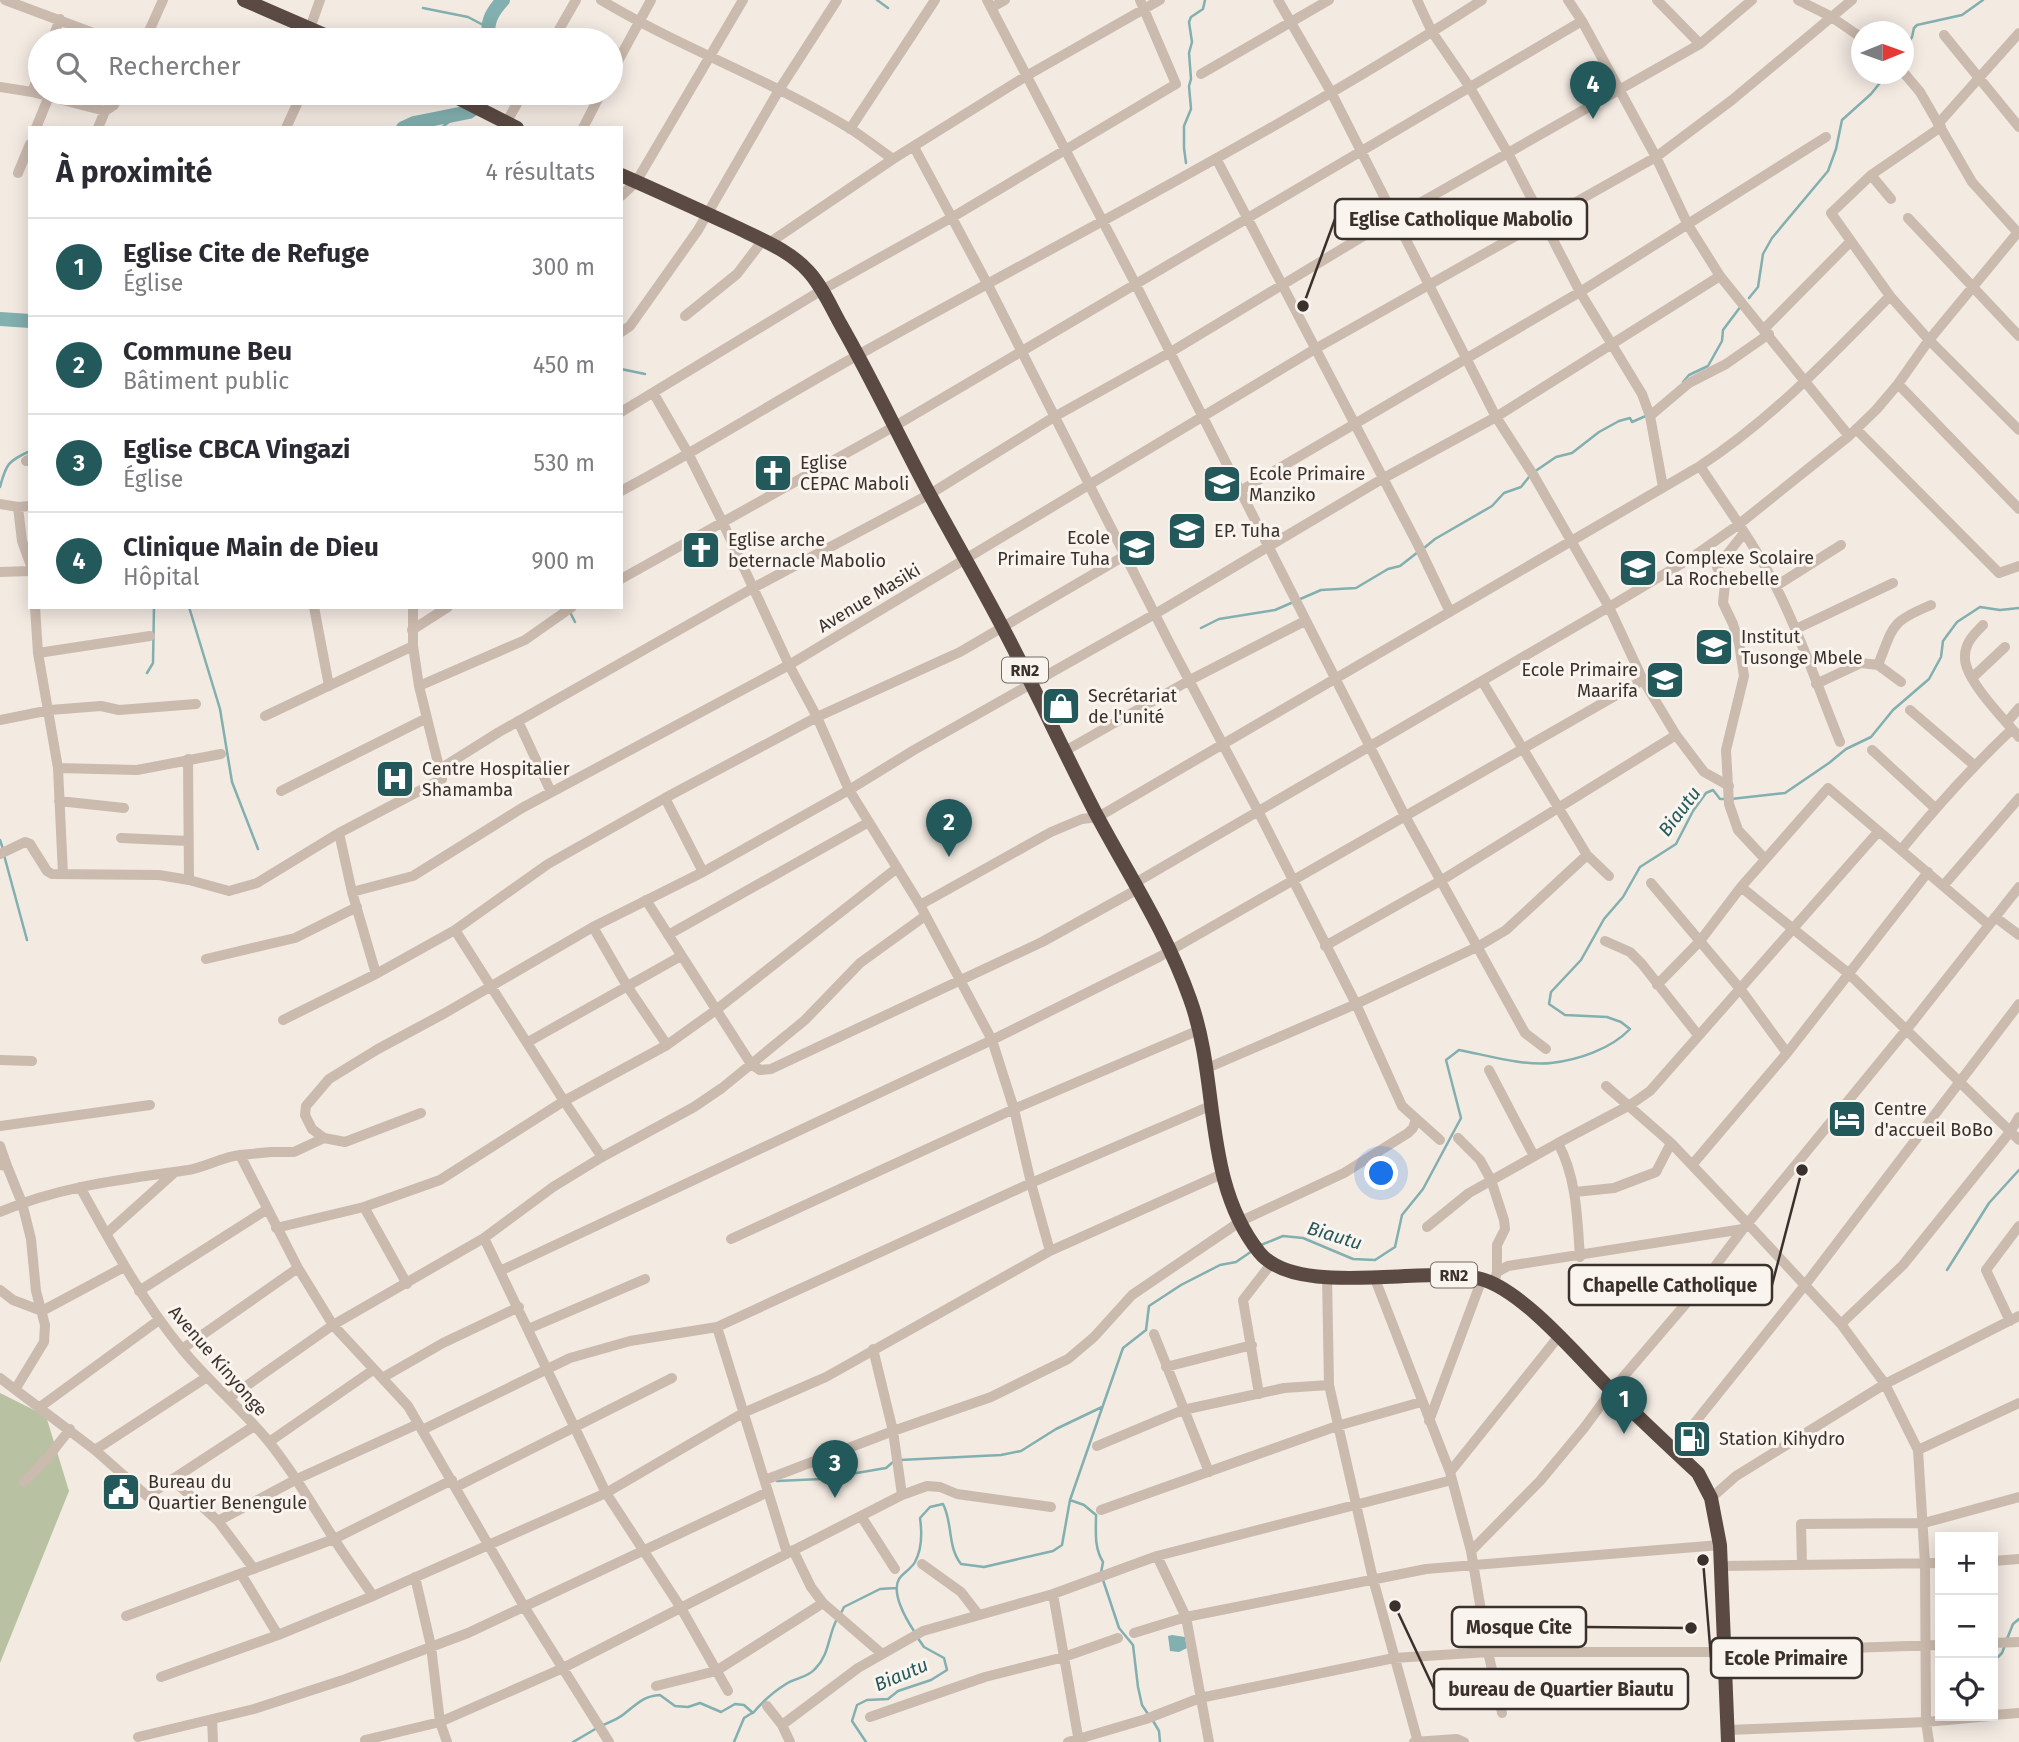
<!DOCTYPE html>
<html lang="fr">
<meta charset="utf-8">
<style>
:root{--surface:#fff;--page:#f2f2f3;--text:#2b2b33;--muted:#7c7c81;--line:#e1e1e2;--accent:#23595a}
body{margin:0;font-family:"Fira Sans",sans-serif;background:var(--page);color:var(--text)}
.controls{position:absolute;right:21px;bottom:21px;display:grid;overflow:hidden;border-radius:0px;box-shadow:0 4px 18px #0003}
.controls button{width:63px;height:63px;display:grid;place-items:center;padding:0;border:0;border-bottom:2px solid var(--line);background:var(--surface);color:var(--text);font:35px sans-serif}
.compass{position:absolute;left:1851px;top:21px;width:63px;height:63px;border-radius:50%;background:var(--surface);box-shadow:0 4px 18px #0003;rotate:89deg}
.you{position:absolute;left:1382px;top:1174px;width:24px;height:24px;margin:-18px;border:5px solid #fff;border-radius:50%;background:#1a73e8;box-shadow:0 0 0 10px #1a73e833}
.badge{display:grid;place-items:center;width:46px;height:46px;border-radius:50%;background:var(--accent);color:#fff;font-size:23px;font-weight:700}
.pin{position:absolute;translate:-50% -58px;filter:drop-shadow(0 2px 4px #0008)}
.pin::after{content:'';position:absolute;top:37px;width:24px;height:21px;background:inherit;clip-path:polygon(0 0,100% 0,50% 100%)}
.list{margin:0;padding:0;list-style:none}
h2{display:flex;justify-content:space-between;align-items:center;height:91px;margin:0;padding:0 28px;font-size:30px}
h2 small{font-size:23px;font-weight:400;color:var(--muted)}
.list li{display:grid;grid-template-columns:46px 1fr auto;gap:21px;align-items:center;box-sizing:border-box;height:98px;padding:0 28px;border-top:2px solid var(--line)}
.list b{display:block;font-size:26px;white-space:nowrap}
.list p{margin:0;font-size:23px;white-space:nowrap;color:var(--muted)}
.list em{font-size:23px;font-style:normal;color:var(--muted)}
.icon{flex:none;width:38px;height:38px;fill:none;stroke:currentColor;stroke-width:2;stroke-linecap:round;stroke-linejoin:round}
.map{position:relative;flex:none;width:2019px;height:1742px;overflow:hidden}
.search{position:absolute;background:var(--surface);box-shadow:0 4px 18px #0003;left:28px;top:28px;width:595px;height:77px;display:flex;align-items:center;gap:18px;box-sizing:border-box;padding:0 24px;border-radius:38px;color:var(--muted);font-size:26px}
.panel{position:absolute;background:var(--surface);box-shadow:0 4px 18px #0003;left:28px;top:126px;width:595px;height:483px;border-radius:0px}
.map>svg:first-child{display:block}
.green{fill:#b8c2a2}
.water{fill:#82afaf}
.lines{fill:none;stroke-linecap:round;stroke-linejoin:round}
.stream{stroke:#82afaf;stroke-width:2.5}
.river{stroke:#82afaf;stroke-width:14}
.minor{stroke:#cbbaae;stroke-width:10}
.highway{stroke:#5a4a43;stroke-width:14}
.labels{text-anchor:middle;stroke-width:6;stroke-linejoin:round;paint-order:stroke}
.shield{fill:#faf4ef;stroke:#746b66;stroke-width:2}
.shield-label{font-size:16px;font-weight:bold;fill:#3a302c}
.poi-label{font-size:18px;fill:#3a302c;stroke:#faf4ef;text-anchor:start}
.street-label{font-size:18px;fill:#3a302c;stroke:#faf4ef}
.water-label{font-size:19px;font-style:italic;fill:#23595a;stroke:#faf4ef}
.leader{fill:none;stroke:#3a302c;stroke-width:2.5}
.callout-dot{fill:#3a302c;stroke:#faf4ef;stroke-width:2.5}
.callout{fill:#faf4ef;stroke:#3a302c;stroke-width:2.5}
.callout-label{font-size:19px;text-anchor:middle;font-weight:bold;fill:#3a302c}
</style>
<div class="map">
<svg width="2019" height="1742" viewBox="0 0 2019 1742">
<rect width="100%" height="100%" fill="#f3eae2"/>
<!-- green -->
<path class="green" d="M0,1393L46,1416L69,1491L0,1663Z"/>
<!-- water -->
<path class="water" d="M1172,1635L1185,1637L1187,1648L1179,1652L1170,1651L1168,1636Z"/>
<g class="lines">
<!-- stream -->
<path class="stream" d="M877,0L888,8
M423,8L468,17L487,27
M1904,53L1912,37L1914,28L1917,25L1962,15L1983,0
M441,128L457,116
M1186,163L1184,148V126L1191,109L1189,86L1191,79L1189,53L1192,42L1189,22L1191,17L1203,9L1205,0
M1749,298L1758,287L1763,254L1772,238L1828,171L1836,149L1842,120L1871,94L1887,74
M621,369L645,374
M1683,382L1689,375L1708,366L1722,341L1723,330L1741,306
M1534,472L1556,457L1572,453L1599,432L1619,421L1630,418L1632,422L1648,415
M0,487C6,464 8,461 30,451
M1424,548L1435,539L1492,506L1504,493L1521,487L1529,477
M189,607L220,709L232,782L258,849
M570,612L575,622
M1201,628L1219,619L1275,610L1321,590L1356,588L1388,569L1400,566L1418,552
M147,673L153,663L154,607
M1731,799L1785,793L1829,763L1846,749L1871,737L1893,710L1929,679L1941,657L1943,641L1957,622L1980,607L2000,610L2019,608
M0,840L3,849
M4,855L27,940
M1261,1245L1283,1236L1303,1238L1353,1259L1375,1260L1395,1247L1402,1215L1423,1189L1461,1118L1446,1060L1459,1050C1486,1055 1523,1066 1551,1063C1578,1060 1611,1049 1630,1029L1621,1022L1607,1017L1565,1015L1549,1004L1551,992L1581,960L1604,919L1623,897L1640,867L1676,844L1693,811L1706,793L1713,790L1720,799H1725
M1947,1270L1989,1203L2019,1170
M900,1460L1001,1455L1021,1451L1056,1429L1102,1407
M777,1481L821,1479L886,1468L893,1462
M1070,1500L1084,1505L1096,1515C1096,1533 1094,1547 1103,1562L1101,1573
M1103,1580L1119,1628L1133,1645L1138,1687L1142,1705L1148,1714
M841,1613L844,1607L880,1589L896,1588
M914,1631C906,1619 891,1593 899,1579C903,1573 911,1569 915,1562C922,1549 922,1532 920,1518L930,1507L943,1504C953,1523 947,1546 961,1564L984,1567L1053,1551L1062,1545L1070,1500L1123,1348L1146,1330L1149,1306L1181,1285L1220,1265L1236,1262L1252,1251
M2007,1639L2013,1624L2019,1619
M1993,1662L2002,1653L2005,1645
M1152,1719L1159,1731L1160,1742
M603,1725C610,1722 618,1719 624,1714C637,1704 643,1696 660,1695L675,1706L688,1707L700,1703L721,1712L735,1704L744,1705L753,1713C763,1701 773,1692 786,1684C795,1678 807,1678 815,1669C830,1654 828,1635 837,1619
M573,1742L597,1728
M734,1742L744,1718L752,1713
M866,1742L852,1721L857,1705L867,1700L888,1699L898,1691L931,1680L947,1670L944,1658L924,1647L917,1637"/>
<!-- river -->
<path class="river" d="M489,40C486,23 491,13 503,0
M403,128L414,123L469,112L475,108L485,93
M0,319L30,321"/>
<!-- minor -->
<path class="minor" d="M5,0L112,40
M601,0C681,48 769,79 849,128C864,137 878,149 893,159
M987,0L1135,283L1405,816L1525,1033L1546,1049
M1278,0L1331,92L1496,417L1534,476L1609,607L1643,680L1676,735L1704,772L1729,786
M1417,0L1432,32L1469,86L1509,155L1580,292L1642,394L1650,416L1663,487
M1568,0L1582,21L1656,157L1688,225L1720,276L1849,436
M1657,0L1700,44
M1798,0L1830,16L1862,38
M991,8L1005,0
M310,28L320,0
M1944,35L2019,127
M52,40L60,19
M145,40L163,0
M553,40L576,0
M1904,73L1920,92L1972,182L2019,234
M611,74L651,0
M1201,74L1329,0
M0,87L32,92L105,111L114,105L120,93
M32,92L40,72
M506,123L523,93
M1938,124L2019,33
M1941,127L1871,175L1831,213L1890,296L1929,340L2019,430
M36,128L49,96
M98,128L105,111
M286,128L302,93
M583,128L601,93
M850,129L935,0
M914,147L988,285L1171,646L1258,811L1356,1004L1402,1106L1440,1140
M1217,160L1418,545L1450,612
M18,173L30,144
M1871,175L1891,199
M621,196L636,182L743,0
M1908,218L2019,336
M769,243L893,159L1028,75L1160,0
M685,316L737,274L763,240
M1764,329L1850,242
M621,332L630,326L698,230L779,90L837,0
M1898,384L2019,509
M654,394L689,455L722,521L789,665L817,717L849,790L920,905L992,1040L1014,1109L1031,1183L1050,1251
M621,412L822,290L951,218L1176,84L1140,0
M1650,416L1689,383L1726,364L1769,334
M1856,429L1999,573L2019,566
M26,461L30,459
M1700,466C1726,506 1756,546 1777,589C1802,638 1819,691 1840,742
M621,491C702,448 780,398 860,354C1068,238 1281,130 1482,0
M1240,491L1580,292L1826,137
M0,504L18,507L30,506
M18,507L22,541L30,563
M1744,533L1717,567L1725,584L1723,603L1733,624L1739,643L1744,676L1726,750L1729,804L1738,830L1764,858
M0,572L30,571
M621,579L895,426L1582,21
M1776,586L1841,545
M35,607L38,653L58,768L63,874
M314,607L329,686
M1983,625C1973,635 1964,644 1965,659C1966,681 2004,719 2019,737
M1796,629L1893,583
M412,630L448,607
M38,653L150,636
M1878,665C1894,625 1890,622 1931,605
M1972,678L2005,647
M1482,681L1587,855L1609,876
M1816,684L1861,663L1878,665L1901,682
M419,686L525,640L572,607
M1910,710L1974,765
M265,716L413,646
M0,720L50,710L101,706L119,710L196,704
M518,721L551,792
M2007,722L2019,708
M1872,750L1935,808
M1065,751L1190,680L1305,621
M188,759L189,880
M58,768L137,770L221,754
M440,769L499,732L753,588L930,494L1054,417L1169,353L1395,217L1700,44L1752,0
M281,791L427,718
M665,798L703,872
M59,801L124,808
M339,833L352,892L376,974
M121,838L188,841
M1901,850C1936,807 1972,767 2012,729
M0,854L25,842L30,844L47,871L52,874L159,875L189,880L229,891L257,883L339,833L442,779L419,686L413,646V607
M1135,883L1609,607L1691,558L1738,525L1849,436L1876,410L1898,384L1929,340L2019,231
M1651,883L1741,990L1787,1053
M1943,886L2019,798
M1741,887L1848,973L2019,1140
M352,892L413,876L522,808L789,665L1315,349L1656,157L1732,100L1852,0
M646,900L751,1064L760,1070L771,1069L1042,942L1138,889
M920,905L1051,832L1082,819L1098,817L1700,466C1772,419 1830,357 1890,296
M1995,917L2019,935
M593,927L627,986L667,1045
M455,930L564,1101L602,1157
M668,935L869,822
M1605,941L1630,952L1642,964L1698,1035
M1325,946L1442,880L1676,735
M206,959L295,938L357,907
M1657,985L1700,941L1741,887L1828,788L1989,925
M283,1020L376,974L455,930L548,864L665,798L817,717L960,652L1126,555
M528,1042L681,956
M0,1060L32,1061
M1205,1069L1356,1004L1479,946L1506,930L1587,855
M1489,1070L1534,1156
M1606,1086L1671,1143L1748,1224L1841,1324L1885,1384L1918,1450L1925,1564L1926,1722L1929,1742
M0,1126L150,1105
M324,1138L312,1129L305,1115L306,1106L329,1079L378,1049L445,1013L593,927L703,872L849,790L914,750L1155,614L1382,479L1496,417L1720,276
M1458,1138L1480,1160L1491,1180L1504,1220L1505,1229L1497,1245V1272
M1558,1143C1577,1179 1577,1217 1580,1257
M0,1146L7,1166
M240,1155L271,1152H294L324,1138L345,1142L421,1113
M0,1165L7,1166L22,1203L31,1239L36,1291L45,1325L44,1342L16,1388
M1692,1165L1787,1053L1928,872
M80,1187C111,1243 141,1299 182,1349C209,1382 242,1409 269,1442C294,1473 313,1506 334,1539C347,1559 360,1577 373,1596
M1575,1192L1614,1188L1656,1172L1671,1143
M364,1207L407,1284
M0,1212C60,1186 125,1179 188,1170C206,1167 222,1157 240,1155L298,1268L333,1325L408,1406L525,1608L609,1742
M1427,1227L1469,1193L1558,1143L1630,1105L1650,1091L1878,832
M276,1228L364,1207L440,1180L564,1101L667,1045L716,1010L897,868
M106,1234L175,1172
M484,1238L606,1493L681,1608L728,1691
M731,1239L1014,1109L1199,1030
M502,1270L992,1040L1159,957L1643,680
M1327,1276L1329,1385L1373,1579L1418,1742
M1375,1279L1450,1472L1471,1551L1488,1652L1502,1713
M1494,1283L1497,1272L1508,1266L1743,1229
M0,1290L13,1300L42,1311L124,1267
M139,1291L266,1210
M2010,1321L1986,1270L2019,1226
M1841,1324L1903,1265L2010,1132L2019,1117
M717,1327L787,1553
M528,1329L645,1279
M1154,1334L1209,1472
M182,1349L298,1268
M873,1349L893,1431L902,1495
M1166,1367L1252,1345
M0,1378L95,1450L147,1496L254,1426
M382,1378L443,1343L519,1307
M1259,1394L1243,1300L1271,1264
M229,1398L333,1325L484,1238L553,1187L602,1157L694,1107L722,1088L805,1020L860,963L925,916
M40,1407L159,1320
M1429,1421L1482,1279
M422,1430L570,1358L630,1341L717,1327L1031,1183L1210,1106
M269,1442L373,1370
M1097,1446L1183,1410L1284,1388L1329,1385
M95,1450L207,1377
M1673,1450L1805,1285L2019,1004
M1918,1450L2019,1403
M1450,1472L1559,1336
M172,1479L218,1521L254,1569
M765,1480L893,1431L991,1397L1068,1359L1094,1337L1132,1295L1241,1221L1344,1173L1408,1133L1413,1128L1416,1119
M24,1482L49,1456L70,1429
M456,1487L672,1378
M1711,1498L1736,1476L1885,1384L2019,1316
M1101,1510L1337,1426L1421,1402
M861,1516L895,1569
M218,1521L297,1479L418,1424
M793,1550L811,1587L823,1603L881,1653
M1471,1551L1540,1481L1584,1428L1612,1390L1695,1293L1743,1229L1907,1029L2019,887
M1157,1556L1186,1617L1209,1742
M1993,1561L2019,1559
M922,1564L961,1592L978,1614
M1802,1565L1801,1524L1924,1523L2019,1497
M1721,1566L1940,1563
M241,1574L278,1635
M415,1577L431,1646L440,1722L447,1742
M1053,1594L1079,1742
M126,1616L334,1539L452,1480
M1134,1633L1186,1617L1426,1569L1720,1545
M1993,1643L2019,1642
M161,1677L278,1635L373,1596L606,1493L743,1413L826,1377L1050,1251L1222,1174
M656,1686L716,1671L823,1603
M767,1706L782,1725L790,1742
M1993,1715L2019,1713
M870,1717L985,1677L1064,1657L1118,1638
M212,1719L213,1742
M782,1725L858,1668L923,1631L1053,1594L1157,1556L1452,1480
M1728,1730L1926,1722L1990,1716
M138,1737L254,1709L346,1679L468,1633L768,1492
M365,1740L440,1722L561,1669L902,1495L927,1486L940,1487L957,1494L1051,1507
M1068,1742L1146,1719L1200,1698L1394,1658L1488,1652H1724L1940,1645
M1414,1742L1457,1739L1464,1742"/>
<!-- highway -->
<path class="highway" d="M244,0L336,40
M448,93L517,128
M621,175C660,192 699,210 738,228C762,240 789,250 808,271C822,286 831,307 841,325C873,381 900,439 930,495C955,541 981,586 1005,632C1036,691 1064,752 1095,812C1128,874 1167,933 1190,999C1220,1081 1202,1180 1259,1252C1297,1300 1428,1264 1481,1279C1523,1290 1581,1360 1612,1391C1640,1419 1669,1446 1698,1473L1711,1498L1720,1545L1728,1742"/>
</g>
<!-- icons -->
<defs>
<g id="church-square" transform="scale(2.0125)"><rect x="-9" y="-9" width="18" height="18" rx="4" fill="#23595a" stroke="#faf4ef"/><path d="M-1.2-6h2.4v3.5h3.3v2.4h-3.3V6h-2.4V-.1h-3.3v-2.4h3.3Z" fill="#fff"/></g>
<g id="school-square" transform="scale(2.0125)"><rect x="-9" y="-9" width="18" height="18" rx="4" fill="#23595a" stroke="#faf4ef"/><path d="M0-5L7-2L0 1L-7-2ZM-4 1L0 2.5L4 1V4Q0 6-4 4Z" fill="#fff"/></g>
<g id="shop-square" transform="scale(2.0125)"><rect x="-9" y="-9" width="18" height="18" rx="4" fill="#23595a" stroke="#faf4ef"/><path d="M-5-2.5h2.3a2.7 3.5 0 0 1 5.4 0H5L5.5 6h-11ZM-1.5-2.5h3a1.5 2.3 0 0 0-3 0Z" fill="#fff"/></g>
<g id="hospital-square" transform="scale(2.0125)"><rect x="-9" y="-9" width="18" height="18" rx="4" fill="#23595a" stroke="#faf4ef"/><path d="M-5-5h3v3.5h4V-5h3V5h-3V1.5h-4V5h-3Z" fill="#fff"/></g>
<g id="hotel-square" transform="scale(2.0125)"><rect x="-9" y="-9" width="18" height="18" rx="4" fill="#23595a" stroke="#faf4ef"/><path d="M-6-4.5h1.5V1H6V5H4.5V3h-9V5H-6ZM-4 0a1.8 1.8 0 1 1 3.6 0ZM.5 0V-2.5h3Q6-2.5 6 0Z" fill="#fff"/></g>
<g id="fuel-square" transform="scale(2.0125)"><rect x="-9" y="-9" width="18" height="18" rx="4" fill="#23595a" stroke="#faf4ef"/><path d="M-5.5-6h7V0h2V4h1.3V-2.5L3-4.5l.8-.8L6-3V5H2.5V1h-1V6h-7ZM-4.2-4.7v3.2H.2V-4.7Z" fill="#fff"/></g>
<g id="civic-square" transform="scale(2.0125)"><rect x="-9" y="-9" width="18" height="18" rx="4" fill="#23595a" stroke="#faf4ef"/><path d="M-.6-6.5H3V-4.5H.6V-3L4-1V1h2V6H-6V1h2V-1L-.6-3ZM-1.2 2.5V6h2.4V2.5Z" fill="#fff"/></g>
</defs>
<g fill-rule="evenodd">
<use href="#church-square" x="773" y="473"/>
<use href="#school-square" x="1222" y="484"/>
<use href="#school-square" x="1187" y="531"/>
<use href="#school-square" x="1137" y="548"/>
<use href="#church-square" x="701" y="550"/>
<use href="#school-square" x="1638" y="568"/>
<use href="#school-square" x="1714" y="647"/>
<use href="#school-square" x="1665" y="680"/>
<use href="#shop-square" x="1061" y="706"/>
<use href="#hospital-square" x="395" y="779"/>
<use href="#hotel-square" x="1847" y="1119"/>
<use href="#fuel-square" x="1692" y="1439"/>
<use href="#civic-square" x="121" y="1492"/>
</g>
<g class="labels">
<!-- shield labels -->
<g class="shield">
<rect x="1002" y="657.5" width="46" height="25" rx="5"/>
<rect x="1431" y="1262.5" width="46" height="25" rx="5"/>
</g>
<g class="shield-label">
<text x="1025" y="676">RN2</text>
<text x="1454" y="1281">RN2</text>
</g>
<!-- poi labels -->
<g class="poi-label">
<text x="800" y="469">Eglise<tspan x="800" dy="21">CEPAC Maboli</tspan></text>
<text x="1249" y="480">Ecole Primaire<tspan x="1249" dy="21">Manziko</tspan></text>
<text x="1214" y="537">EP. Tuha</text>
<text x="1110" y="544" text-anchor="end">Ecole<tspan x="1110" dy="21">Primaire Tuha</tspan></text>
<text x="728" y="546">Eglise arche<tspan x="728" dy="21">beternacle Mabolio</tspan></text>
<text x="1665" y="564">Complexe Scolaire<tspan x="1665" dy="21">La Rochebelle</tspan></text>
<text x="1741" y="643">Institut<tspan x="1741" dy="21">Tusonge Mbele</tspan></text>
<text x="1638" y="676" text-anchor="end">Ecole Primaire<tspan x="1638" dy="21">Maarifa</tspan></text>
<text x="1088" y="702">Secrétariat<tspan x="1088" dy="21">de l'unité</tspan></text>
<text x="422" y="775">Centre Hospitalier<tspan x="422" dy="21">Shamamba</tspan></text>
<text x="1874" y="1115">Centre<tspan x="1874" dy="21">d'accueil BoBo</tspan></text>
<text x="1719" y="1445">Station Kihydro</text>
<text x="148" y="1488">Bureau du<tspan x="148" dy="21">Quartier Benengule</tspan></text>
</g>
<!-- street labels -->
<g class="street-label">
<text transform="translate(869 598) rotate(-31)" y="6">Avenue Masiki</text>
<text transform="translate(218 1361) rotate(49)" y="6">Avenue Kinyonge</text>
</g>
<!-- water labels -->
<g class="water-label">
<text transform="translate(1679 811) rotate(-53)" y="7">Biautu</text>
<text transform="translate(1335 1235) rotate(17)" y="7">Biautu</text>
<text transform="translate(901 1674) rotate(-23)" y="7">Biautu</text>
</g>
</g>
<!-- callouts -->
<path class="leader" d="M1303 306L1335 219M1802 1170L1772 1285M1691 1628L1586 1627M1703 1560L1711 1658M1395 1606L1434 1689"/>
<g class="callout-dot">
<circle cx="1303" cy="306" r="7"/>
<circle cx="1802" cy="1170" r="7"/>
<circle cx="1691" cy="1628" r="7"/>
<circle cx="1703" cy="1560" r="7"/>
<circle cx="1395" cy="1606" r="7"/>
</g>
<g class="callout">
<rect x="1335" y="199" width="252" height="40" rx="7"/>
<rect x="1569" y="1265" width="203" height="40" rx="7"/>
<rect x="1452" y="1607" width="134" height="40" rx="7"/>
<rect x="1711" y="1638" width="151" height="40" rx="7"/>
<rect x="1434" y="1669" width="254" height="40" rx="7"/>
</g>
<g class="callout-label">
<text x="1461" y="226">Eglise Catholique Mabolio</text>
<text x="1670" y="1292">Chapelle Catholique</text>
<text x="1519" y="1634">Mosque Cite</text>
<text x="1786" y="1665">Ecole Primaire</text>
<text x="1561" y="1696">bureau de Quartier Biautu</text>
</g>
</svg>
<div class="controls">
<button>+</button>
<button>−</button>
<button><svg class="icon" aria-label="locate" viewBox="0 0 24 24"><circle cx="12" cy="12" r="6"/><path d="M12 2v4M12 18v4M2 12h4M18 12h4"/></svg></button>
</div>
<svg class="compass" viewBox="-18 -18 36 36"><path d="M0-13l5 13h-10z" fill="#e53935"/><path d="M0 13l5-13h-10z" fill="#7c7c81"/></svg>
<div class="you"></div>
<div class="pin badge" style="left:1624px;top:1434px">1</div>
<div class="pin badge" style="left:949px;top:857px">2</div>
<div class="pin badge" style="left:835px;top:1498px">3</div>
<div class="pin badge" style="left:1593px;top:119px">4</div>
<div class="search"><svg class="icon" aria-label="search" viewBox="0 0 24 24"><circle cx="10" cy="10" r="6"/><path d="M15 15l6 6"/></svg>Rechercher</div>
<section class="panel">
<h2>À proximité<small>4 résultats</small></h2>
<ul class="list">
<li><span class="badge">1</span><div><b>Eglise Cite de Refuge</b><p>Église</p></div><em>300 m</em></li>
<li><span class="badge">2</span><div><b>Commune Beu</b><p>Bâtiment public</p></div><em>450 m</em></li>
<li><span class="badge">3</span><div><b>Eglise CBCA Vingazi</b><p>Église</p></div><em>530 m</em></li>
<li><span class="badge">4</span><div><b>Clinique Main de Dieu</b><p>Hôpital</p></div><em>900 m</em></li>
</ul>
</section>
</div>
